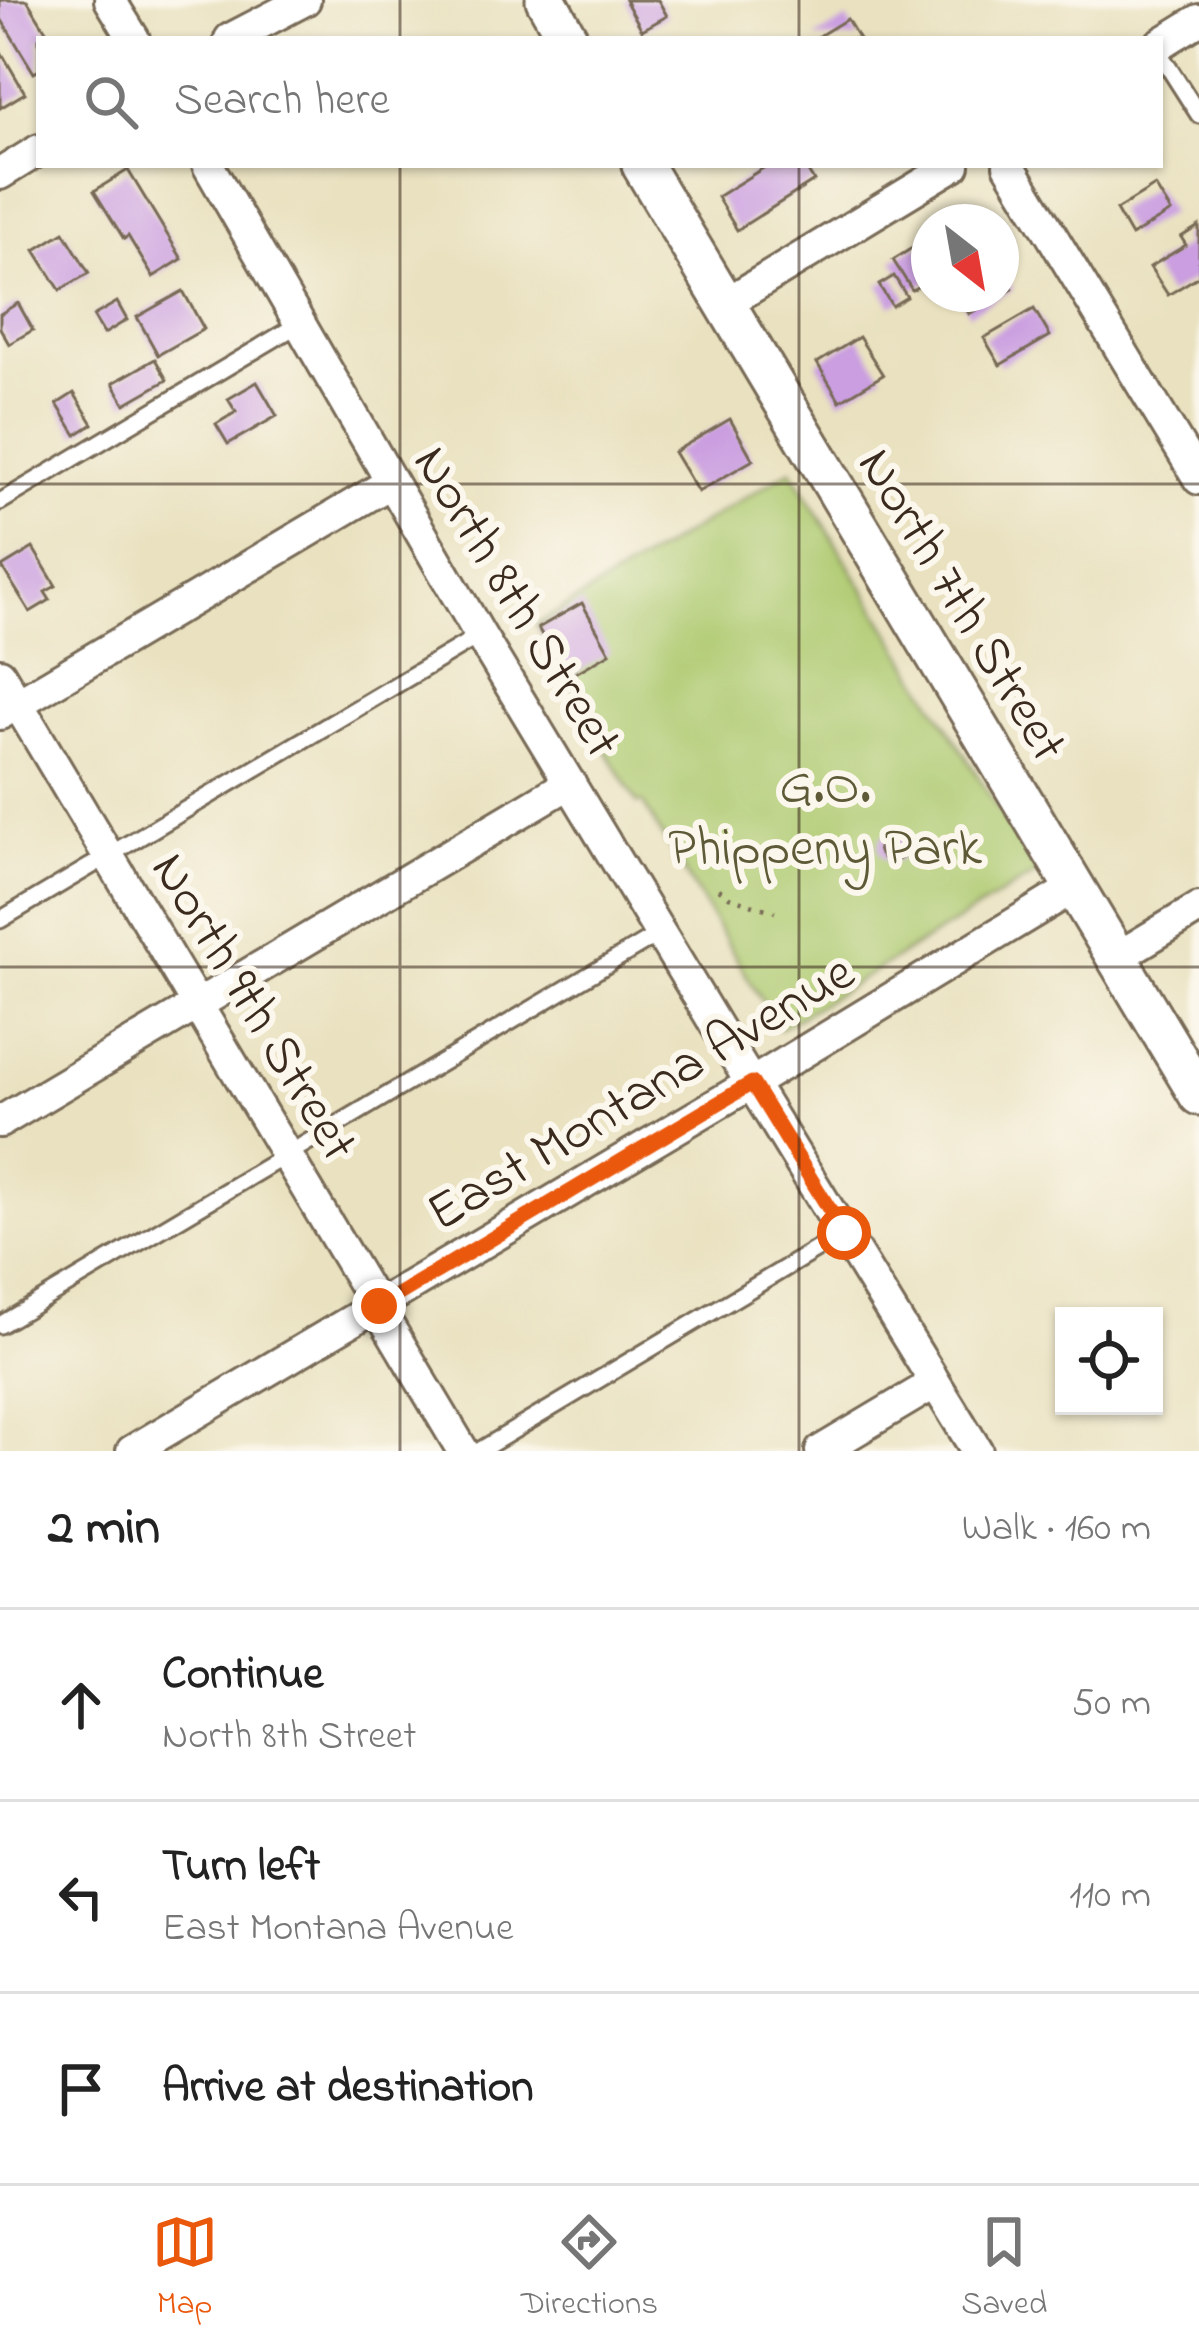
<!DOCTYPE html>
<meta charset="utf-8">
<style>
:root{--surface:#fff;--page:#f2f2f2;--text:#222;--muted:#767676;--line:#e0e0e0;--accent:#ea580c}
body{margin:0;font-family:"Indie Flower",sans-serif;background:var(--page);color:var(--text)}
.controls{position:absolute;right:36px;bottom:36px;display:grid;overflow:hidden;border-radius:0px;box-shadow:0 3px 9px #0004}
.controls button{width:108px;height:108px;display:grid;place-items:center;padding:0;border:0;border-bottom:3px solid var(--line);background:var(--surface);color:var(--text);font:60px sans-serif}
.compass{position:absolute;left:911px;top:204px;width:108px;height:108px;border-radius:50%;background:var(--surface);box-shadow:0 3px 9px #0004;rotate:149deg}
.stop{position:absolute;width:36px;height:36px;margin:-27px;border:9px solid #ea580c;border-radius:50%;background:#fff}
.stop.end{background:#ea580c;border-color:#fff;box-shadow:0 3px 12px #0008}
.list{margin:0;padding:0;list-style:none}
h2{display:flex;justify-content:space-between;align-items:center;height:156px;margin:0;padding:0 48px;font-size:51px}
h2 small{font-size:39px;font-weight:400;color:var(--muted)}
.list li{display:grid;grid-template-columns:78px 1fr auto;gap:36px;align-items:center;box-sizing:border-box;height:192px;padding:0 48px;border-top:3px solid var(--line)}
.list b{display:block;font-size:45px;white-space:nowrap}
.list p{margin:0;font-size:39px;white-space:nowrap;color:var(--muted)}
.list em{font-size:39px;font-style:normal;color:var(--muted)}
.icon{flex:none;width:66px;height:66px;fill:none;stroke:currentColor;stroke-width:2;stroke-linecap:round;stroke-linejoin:round}
.map{position:relative;flex:none;width:1199px;height:1451px;overflow:hidden}
.search{position:absolute;background:var(--surface);box-shadow:0 3px 9px #0004;left:36px;right:36px;top:36px;height:132px;display:flex;align-items:center;gap:30px;box-sizing:border-box;padding:0 42px;border-radius:0px;color:var(--muted);font-size:45px}
.sheet{height:732px;background:var(--surface)}
nav{display:flex;justify-content:space-around;align-items:center;box-sizing:border-box;height:168px;border-top:3px solid var(--line);background:var(--surface);font-size:33px;color:var(--muted)}
nav a{display:grid;justify-items:center;gap:6px}
nav .on{color:var(--accent)}
.map>svg:first-child{display:block}
.green{fill:#afca71;stroke:#757a48;stroke-width:3}
.building{fill:#ca9ee0}
.lines{fill:none;stroke-linecap:round;stroke-linejoin:round}
.service-casing{stroke:#786a56;stroke-width:21}
.minor-casing{stroke:#786a56;stroke-width:36}
.tertiary-casing{stroke:#786a56;stroke-width:45}
.path{stroke:#786a56;stroke-width:4.5;stroke-dasharray:3 9;stroke-linecap:butt}
.service{stroke:#fff;stroke-width:15}
.minor{stroke:#fff;stroke-width:30}
.tertiary{stroke:#fff;stroke-width:39}
.route{stroke:#ea580c;stroke-width:15}
.grid{fill:none;stroke:#3b2a1e;stroke-width:3;stroke-opacity:0.55}
.labels{text-anchor:middle;stroke-width:12;stroke-linejoin:round;paint-order:stroke}
.street-label{font-size:54px;fill:#3b2a1e;stroke:#fbf7ec}
.park-label{font-size:54px;fill:#5e5a37;stroke:#fbf7ec}
</style>
<div class="map">
<svg width="1199" height="1451" viewBox="0 0 1199 1451">
<rect width="100%" height="100%" fill="#fbf7ec"/>
<filter id="ink" filterUnits="userSpaceOnUse"><feTurbulence type="fractalNoise" baseFrequency=".00833" numOctaves="2"/><feDisplacementMap in="SourceGraphic" scale="24" xChannelSelector="R" yChannelSelector="G"/><feConvolveMatrix kernelMatrix="1 2 1 2 8 2 1 2 1" color-interpolation-filters="sRGB"/></filter>
<filter id="wash" filterUnits="userSpaceOnUse"><feTurbulence type="fractalNoise" baseFrequency=".004" numOctaves="4" result="noise"/><feDisplacementMap in="SourceGraphic" scale="48" xChannelSelector="R" yChannelSelector="G"/><feGaussianBlur stdDeviation="2.7" result="paint"/><feColorMatrix in="noise" values="0 0 0 0 0 0 0 0 0 0 0 0 0 0 0 0 0 1.4 0 .05"/><feComposite in="paint" operator="in"/></filter>
<g filter="url(#wash)">
<rect width="100%" height="100%" fill="#e9e1bf"/>
<!-- green -->
<path class="green" d="M791,470L1037,873L779,1029L642,802L638,804L602,744L606,740L536,625Z"/>
<g id="blocks">
<!-- building -->
<path class="building" d="M0,0H27L51,39H39V70L34,73L0,17Z
M625,0H658L667,16L642,30Z
M847,19L859,39H814Z
M0,50L25,93L0,108Z
M768,165H804L814,181L737,230L717,197Z
M128,170L182,259L153,277L128,236L124,239L94,191Z
M1155,186L1171,212L1131,236L1116,210Z
M978,202L991,222H946Z
M1199,226V276L1168,295L1150,267L1186,245L1181,237Z
M64,232L89,273L60,290L35,250Z
M917,245L929,261V280L912,290L893,260Z
M1001,268L1013,289L969,314L958,294H1001Z
M894,276L907,297L892,306L879,285Z
M183,291L204,329L158,355L137,317Z
M117,302L127,320L104,334L93,316Z
M18,303L33,330L9,344L0,328V314Z
M1034,309L1050,336L1000,365L984,338Z
M859,337L883,375L840,401L817,363Z
M155,359L167,380L125,404L113,383Z
M257,382L277,416L228,444L216,424L236,412L228,399Z
M74,393L93,424L76,435L57,404Z
M730,419L753,460L698,492L674,452Z
M33,548L56,586L45,592L50,600L30,612L2,567Z
M582,603L610,653L567,678L538,628Z
M878 847a14 14 0 1 1 28 0a14 14 0 1 1-28 0Z"/>
</g>
</g>
<g filter="url(#ink)">
<use href="#blocks" fill-opacity="0" stroke="#786a56" stroke-width="3"/>
<g class="lines">
<!-- service casing -->
<g class="service-casing">
<path id="service" d="M1160,54L1199,115
M0,502L299,324
M0,920L480,635
M0,1325L660,933
M479,1451L844,1233"/>
</g>
<!-- minor casing -->
<g class="minor-casing">
<path id="minor" d="M110,0L134,39
M230,39L305,0
M1160,44L1199,20
M208,165L480,635L721,1034L977,1451
M1009,165L1199,479
M0,174L39,150
M723,305L954,165
M0,674L463,1451
M0,714L390,483
M1116,958L1199,908
M0,1122L570,783
M132,1451L752,1083L1073,888
M821,1451L935,1383"/>
</g>
<!-- tertiary casing -->
<g class="tertiary-casing">
<path id="tertiary" d="M546,0L568,39
M642,165L1199,1095"/>
</g>
<!-- path -->
<path class="path" d="M719,889L729,897L775,912"/>
<!-- service -->
<use href="#service" class="service"/>
<!-- minor -->
<use href="#minor" class="minor"/>
<!-- tertiary -->
<use href="#tertiary" class="tertiary"/>
</g>
</g>
<g class="lines" filter="url(#ink)">
<!-- route -->
<path class="route" d="M379,1306L752,1083L844,1233"/>
</g>
<!-- grid -->
<path class="grid" d="M400,0V39M799,0V39M400,165V1451M799,165V1451M0,484H1199M0,967H1199"/>
<g class="labels">
<!-- street labels -->
<g class="street-label">
<text transform="translate(520 600) rotate(59)" y="19">North 8th Street</text>
<text transform="translate(965 603) rotate(59)" y="19">North 7th Street</text>
<text transform="translate(257 1005) rotate(59)" y="19">North 9th Street</text>
<text transform="translate(639 1090) rotate(-31)" y="19">East Montana Avenue</text>
</g>
<!-- park labels -->
<g class="park-label">
<text x="825" y="802">G.O.<tspan x="825" dy="62">Phippeny Park</tspan></text>
</g>
</g>
</svg>
<div class="controls">
<button><svg class="icon" aria-label="locate" viewBox="0 0 24 24"><circle cx="12" cy="12" r="6"/><path d="M12 2v4M12 18v4M2 12h4M18 12h4"/></svg></button>
</div>
<svg class="compass" viewBox="-18 -18 36 36"><path d="M0-13l5 13h-10z" fill="#e53935"/><path d="M0 13l5-13h-10z" fill="#767676"/></svg>
<div class="stop" style="left:844px;top:1233px"></div>
<div class="stop end" style="left:379px;top:1306px"></div>
<div class="search"><svg class="icon" aria-label="search" viewBox="0 0 24 24"><circle cx="10" cy="10" r="6"/><path d="M15 15l6 6"/></svg>Search here</div>
</div>
<section class="sheet">
<h2>2 min<small>Walk · 160 m</small></h2>
<ul class="list">
<li><svg class="icon" aria-label="ahead" viewBox="0 0 24 24"><path d="M12 20V5M6 11l6-6 6 6"/></svg><div><b>Continue</b><p>North 8th Street</p></div><em>50 m</em></li>
<li><svg class="icon" aria-label="left" viewBox="0 0 24 24"><path d="M17 20v-9H6M10 6l-5 5 5 5"/></svg><div><b>Turn left</b><p>East Montana Avenue</p></div><em>110 m</em></li>
<li><svg class="icon" aria-label="arrive" viewBox="0 0 24 24"><path d="M6 21V4h12l-3 4 3 4H6"/></svg><div><b>Arrive at destination</b></div></li>
</ul>
</section>
<nav>
<a class="on"><svg class="icon" aria-label="map" viewBox="0 0 24 24"><path d="M3 6l6-2 6 2 6-2v14l-6 2-6-2-6 2zM9 4v14M15 6v14"/></svg>Map</a>
<a><svg class="icon" aria-label="directions" viewBox="0 0 24 24"><path d="M12 3l9 9-9 9-9-9zM9 14v-3h6M13 9l2 2-2 2"/></svg>Directions</a>
<a><svg class="icon" aria-label="saved" viewBox="0 0 24 24"><path d="M7 4h10v16l-5-4-5 4z"/></svg>Saved</a>
</nav>
